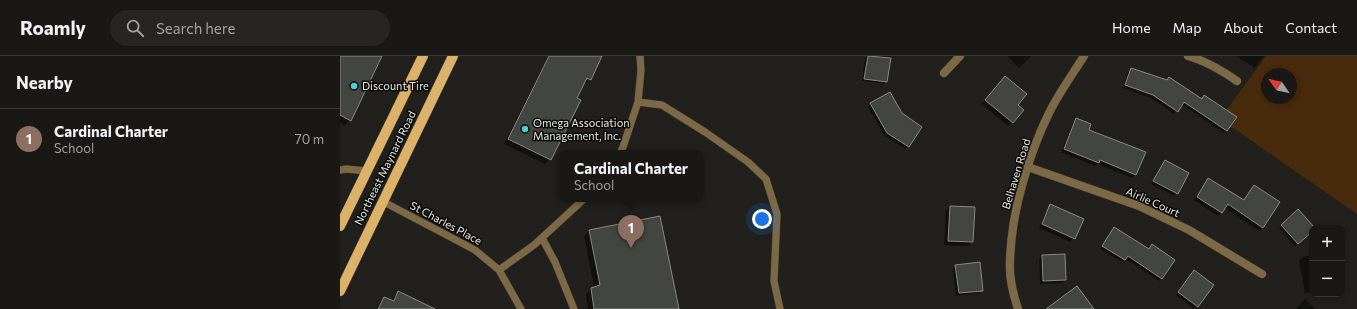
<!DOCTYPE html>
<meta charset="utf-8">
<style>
:root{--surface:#191815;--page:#262522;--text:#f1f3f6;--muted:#9fa0a0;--line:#373734;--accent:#0b8043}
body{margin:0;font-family:Commissioner,sans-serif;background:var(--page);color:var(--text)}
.controls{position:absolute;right:12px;bottom:12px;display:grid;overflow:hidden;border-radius:8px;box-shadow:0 2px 6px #0003}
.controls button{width:36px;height:36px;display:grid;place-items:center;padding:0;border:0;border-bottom:1px solid var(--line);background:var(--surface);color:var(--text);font:20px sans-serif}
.compass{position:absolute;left:921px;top:12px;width:36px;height:36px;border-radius:50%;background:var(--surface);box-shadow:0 2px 6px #0003;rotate:304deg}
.you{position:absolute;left:422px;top:163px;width:14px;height:14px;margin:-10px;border:3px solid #fff;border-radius:50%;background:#1a73e8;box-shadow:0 0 0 6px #1a73e833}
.badge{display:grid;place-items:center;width:26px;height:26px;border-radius:50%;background:var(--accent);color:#fff;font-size:13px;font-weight:700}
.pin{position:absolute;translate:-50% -33px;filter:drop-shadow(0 1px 2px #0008)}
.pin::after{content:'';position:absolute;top:21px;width:14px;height:12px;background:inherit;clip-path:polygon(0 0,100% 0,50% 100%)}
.popup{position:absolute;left:219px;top:94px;width:144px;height:52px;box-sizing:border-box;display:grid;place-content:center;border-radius:8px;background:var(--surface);filter:drop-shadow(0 1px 3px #0005);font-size:13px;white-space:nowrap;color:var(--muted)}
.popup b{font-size:15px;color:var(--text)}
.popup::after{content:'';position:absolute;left:50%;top:100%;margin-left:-8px;border:8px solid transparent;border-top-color:var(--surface)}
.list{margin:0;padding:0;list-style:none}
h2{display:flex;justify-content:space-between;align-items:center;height:52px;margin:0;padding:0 16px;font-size:17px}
h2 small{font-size:13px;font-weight:400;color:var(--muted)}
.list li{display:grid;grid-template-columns:26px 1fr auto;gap:12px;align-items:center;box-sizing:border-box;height:60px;padding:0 16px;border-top:1px solid var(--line)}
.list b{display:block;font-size:15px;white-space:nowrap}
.list p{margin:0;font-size:13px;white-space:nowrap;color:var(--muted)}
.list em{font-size:13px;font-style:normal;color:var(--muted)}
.icon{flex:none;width:22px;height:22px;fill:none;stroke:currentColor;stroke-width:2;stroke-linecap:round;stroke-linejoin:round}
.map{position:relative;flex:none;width:1017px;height:253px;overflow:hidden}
header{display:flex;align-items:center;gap:24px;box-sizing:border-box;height:56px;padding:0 20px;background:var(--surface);border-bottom:1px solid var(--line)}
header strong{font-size:19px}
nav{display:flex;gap:22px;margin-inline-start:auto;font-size:14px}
.search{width:280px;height:36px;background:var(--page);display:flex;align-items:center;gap:10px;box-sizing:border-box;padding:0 14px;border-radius:22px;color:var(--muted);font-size:15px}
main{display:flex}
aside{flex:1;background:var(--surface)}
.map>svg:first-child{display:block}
.green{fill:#482a0c;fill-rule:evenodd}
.shadow{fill:#0007}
.building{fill:#434540;stroke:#888a84}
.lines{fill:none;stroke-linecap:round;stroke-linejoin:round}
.lane-casing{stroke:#3d3c38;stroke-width:8}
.street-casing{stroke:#3d3c38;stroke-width:9}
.primary-casing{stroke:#3d3c38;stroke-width:11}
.lane{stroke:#7d6946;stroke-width:7}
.street{stroke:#7d6946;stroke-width:8}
.primary{stroke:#dbb267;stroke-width:10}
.poi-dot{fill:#51ccd2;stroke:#0a0a08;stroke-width:1.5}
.labels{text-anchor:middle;stroke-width:3;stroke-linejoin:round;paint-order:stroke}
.poi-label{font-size:11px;fill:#e7e7e4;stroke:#0a0a08;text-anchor:start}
.street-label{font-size:11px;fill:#e7e7e4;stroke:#0a0a08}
</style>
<header>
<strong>Roamly</strong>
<div class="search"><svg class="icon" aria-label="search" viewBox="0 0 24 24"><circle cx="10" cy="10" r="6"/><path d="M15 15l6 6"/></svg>Search here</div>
<nav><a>Home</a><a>Map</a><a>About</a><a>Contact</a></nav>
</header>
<main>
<aside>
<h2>Nearby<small></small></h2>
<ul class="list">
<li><span class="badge" style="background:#8d6e63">1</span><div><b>Cardinal Charter</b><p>School</p></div><em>70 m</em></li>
</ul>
</aside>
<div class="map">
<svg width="1017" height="253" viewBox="0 0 1017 253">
<rect width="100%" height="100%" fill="#21201c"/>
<!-- green -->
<path class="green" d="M926,0H1017V158L880,63ZM927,18H951V42H927Z"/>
<!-- shadow -->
<path class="shadow" d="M0,0H41L10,64L5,69L0,67Z
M208,0H261L250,23L245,28L243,27L210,103L205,108L164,88Z
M528,0H550L546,25L544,28L522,25L525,2Z
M667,0H691L679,12Z
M896,0H924L915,12Z
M791,13L861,44L887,74L884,77L841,48L834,58L811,42L783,32L788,16Z
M661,25L676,49L672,66L668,70L642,48Z
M531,48L561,58L581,71L565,93L544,79L528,51Z
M736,64L748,74L796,118L792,122L757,108L755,110L721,96L733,67Z
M825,105L848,117L834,140L811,128Z
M869,123L903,145L914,130L923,171L919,175L885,152L878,160L854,144Z
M711,149L734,182L730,186L699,172L707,154Z
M610,151L632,186L628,190L604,189L606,155Z
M958,155L974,172H972V175L955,190L939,172Z
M319,161L338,253H248L246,238L254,231L244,180L249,175Z
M774,172L808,193L812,190L821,222L819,225L785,202L782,206L760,193Z
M724,199L725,224L722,227L700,228L699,203L702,200Z
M972,199V236L965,237L959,205L963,201Z
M616,210L642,234L639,237L616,240L613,213Z
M851,218L857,250L854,253L836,239Z
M59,236L83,253H36L39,247L44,242L52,245L54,241Z
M965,243L975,253H956Z"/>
<!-- building -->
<path class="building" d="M0,0H42L11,65L0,59Z
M209,0H262L251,24L247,22L237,42L241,44L211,104L168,83Z
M528,0L551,2L547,26L524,23Z
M791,12L827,24L829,21L862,43L864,39L897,61L887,75L844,46L838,56L813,39L785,29Z
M665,20L687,38L678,49L684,54L673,67L645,44Z
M550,36L562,57L582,71L569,91L547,77L530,47Z
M736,62L751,68L749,74L806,96L796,119L760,104L759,107L724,93Z
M825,104L849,117L838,138L813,125Z
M868,122L904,144L914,129L940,146L923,172L888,148L882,157L857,141Z
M710,148L744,163L735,183L702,168Z
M610,150L635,151L633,186L608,185Z
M958,153L975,172H972V176L958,188L941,169Z
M320,160L339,253H254L251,232L260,229L249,174Z
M774,171L809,193L812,188L835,204L822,223L788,200L785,204L762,190Z
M725,198L726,224L703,225L702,199Z
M640,206L643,235L619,237L615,209Z
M854,214L874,229L858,251L838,236Z
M737,230L754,253H706Z
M58,235L95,253H38L44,241L54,245Z"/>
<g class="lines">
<!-- lane casing -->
<g class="lane-casing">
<path id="lane" d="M298,46L322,49L365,76L408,106L426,123L437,158L434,225L440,253
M280,97L283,91L298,46L301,14L300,0
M0,114L7,113L26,115
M42,145L135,194L159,214L181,253
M202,182L215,206L234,253
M159,214L194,189L244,143"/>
</g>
<!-- street casing -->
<g class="street-casing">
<path id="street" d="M848,0C866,5 881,14 897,25
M604,17L620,0
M688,111L799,150L849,174L922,218
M678,253C673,238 669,221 670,205C671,158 688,100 709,57C719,37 732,19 744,0"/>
</g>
<!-- primary casing -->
<g class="primary-casing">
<path id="primary" d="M0,170L83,0
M0,235L113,0"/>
</g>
<!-- lane -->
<use href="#lane" class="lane"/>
<!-- street -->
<use href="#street" class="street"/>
<!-- primary -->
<use href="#primary" class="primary"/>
</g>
<!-- markers -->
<g class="poi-dot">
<circle cx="14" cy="30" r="4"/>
<circle cx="185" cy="73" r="4"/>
</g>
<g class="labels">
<!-- poi labels -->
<g class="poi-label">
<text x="22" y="34">Discount Tire</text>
<text x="193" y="71">Omega Association<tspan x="193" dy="13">Management, Inc.</tspan></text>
</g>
<!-- street labels -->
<g class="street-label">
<text transform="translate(45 112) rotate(-64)" y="4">Northeast Maynard Road</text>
<text transform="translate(676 118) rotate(-73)" y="4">Belhaven Road</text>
<text transform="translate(813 146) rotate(24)" y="4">Airlie Court</text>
<text transform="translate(106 167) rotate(28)" y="4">St Charles Place</text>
</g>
</g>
</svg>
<div class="controls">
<button>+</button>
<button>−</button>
</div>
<svg class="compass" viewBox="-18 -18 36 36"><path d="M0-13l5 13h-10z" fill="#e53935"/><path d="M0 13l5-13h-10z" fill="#9fa0a0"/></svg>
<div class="you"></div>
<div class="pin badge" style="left:291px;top:192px;background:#8d6e63">1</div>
<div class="popup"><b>Cardinal Charter</b>School</div>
</div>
</main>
